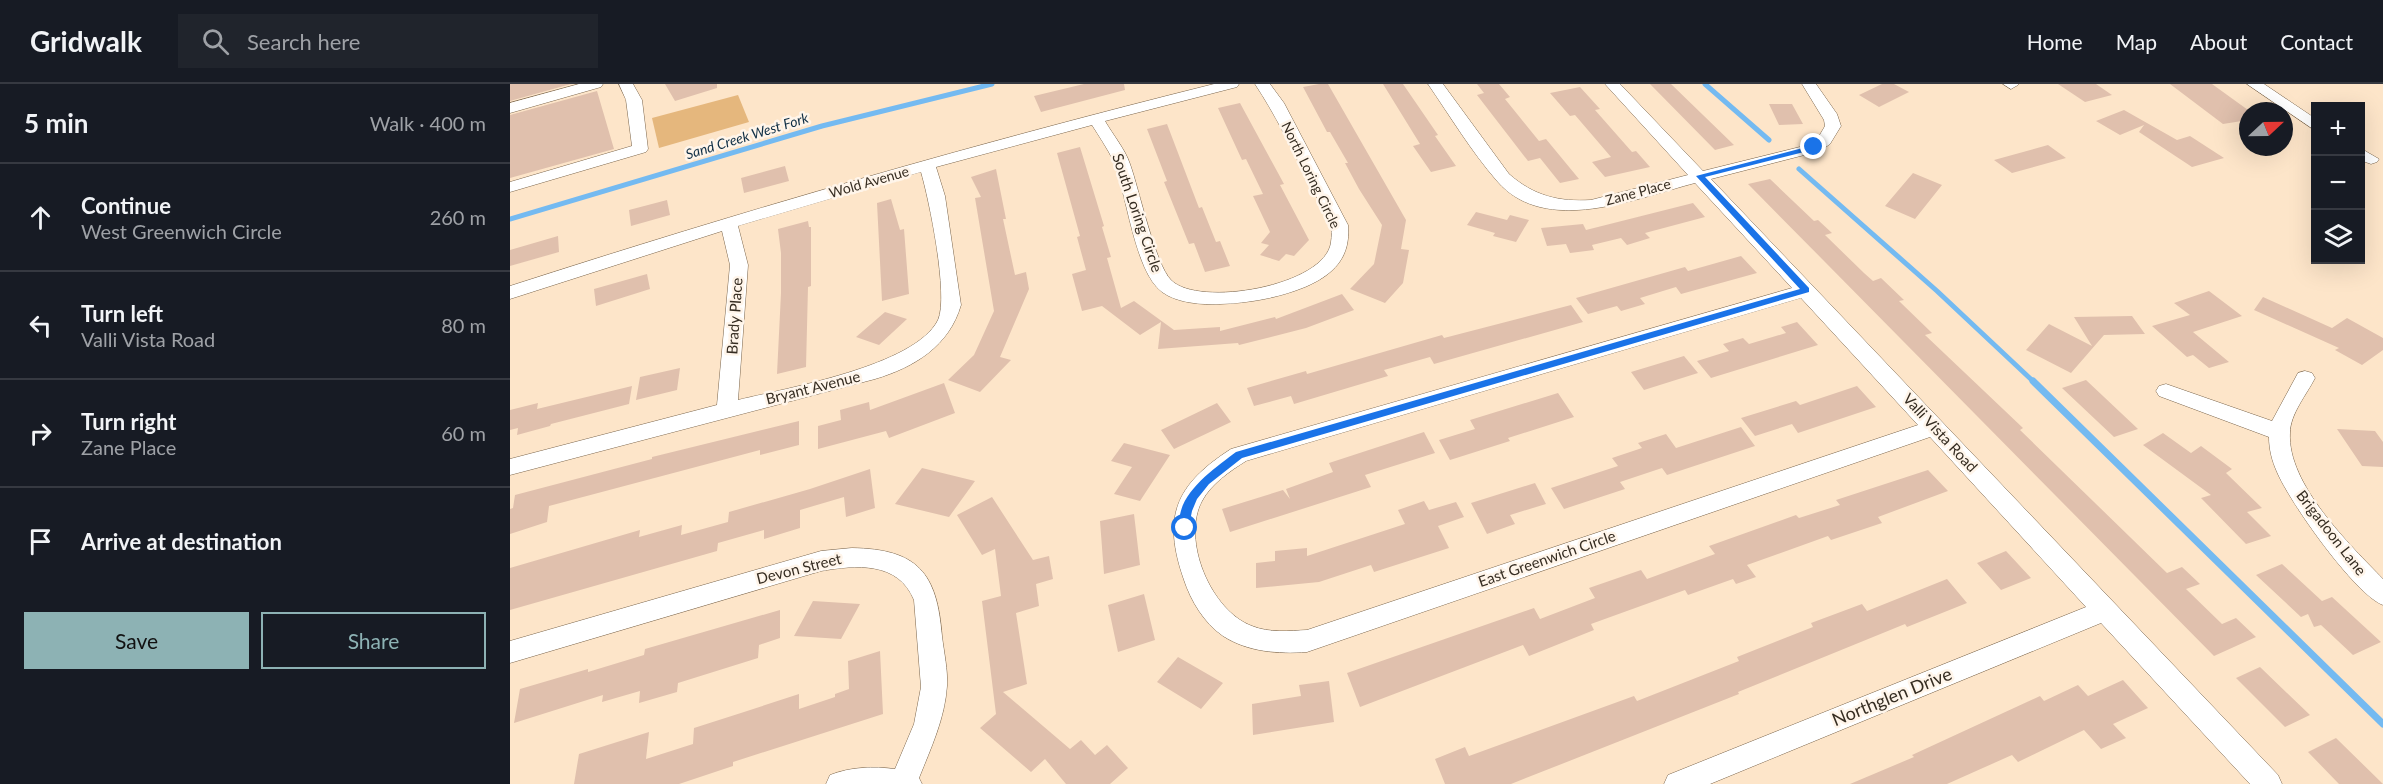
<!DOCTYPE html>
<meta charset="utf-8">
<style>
:root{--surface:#171b24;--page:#20242c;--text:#f1f3f6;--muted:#9ea1a6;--line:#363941;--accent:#8db2b4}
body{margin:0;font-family:Lato,sans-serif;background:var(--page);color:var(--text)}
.controls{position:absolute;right:18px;top:18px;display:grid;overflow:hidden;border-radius:0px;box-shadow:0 6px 24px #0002}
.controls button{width:54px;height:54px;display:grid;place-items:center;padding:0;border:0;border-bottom:2px solid var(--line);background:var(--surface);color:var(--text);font:30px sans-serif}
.compass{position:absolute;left:1729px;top:18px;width:54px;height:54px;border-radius:50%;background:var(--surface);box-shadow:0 6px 24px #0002;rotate:68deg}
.stop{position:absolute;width:18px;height:18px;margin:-14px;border:4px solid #1a73e8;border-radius:50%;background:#fff}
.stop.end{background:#1a73e8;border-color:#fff;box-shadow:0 2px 6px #0008}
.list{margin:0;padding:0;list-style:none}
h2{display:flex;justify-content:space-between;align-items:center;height:78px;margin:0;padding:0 24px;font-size:26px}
h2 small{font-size:20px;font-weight:400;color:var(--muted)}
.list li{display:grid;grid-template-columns:39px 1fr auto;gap:18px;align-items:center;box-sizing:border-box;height:108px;padding:0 24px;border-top:2px solid var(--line)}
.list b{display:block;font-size:22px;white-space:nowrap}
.list p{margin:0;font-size:20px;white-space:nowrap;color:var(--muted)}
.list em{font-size:20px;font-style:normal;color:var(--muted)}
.actions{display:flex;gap:12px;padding:18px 24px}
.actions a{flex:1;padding:14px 0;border:2px solid var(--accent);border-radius:0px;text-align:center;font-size:21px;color:var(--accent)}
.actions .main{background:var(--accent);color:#111}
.icon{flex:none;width:33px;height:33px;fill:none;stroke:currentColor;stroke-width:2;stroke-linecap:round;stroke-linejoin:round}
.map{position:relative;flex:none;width:1873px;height:700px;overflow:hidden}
header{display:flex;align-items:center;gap:36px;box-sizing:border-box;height:84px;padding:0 30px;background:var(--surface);border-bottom:2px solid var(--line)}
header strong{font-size:28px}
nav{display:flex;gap:33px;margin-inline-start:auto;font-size:21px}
.search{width:420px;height:54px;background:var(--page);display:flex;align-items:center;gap:15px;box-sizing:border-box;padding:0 21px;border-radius:0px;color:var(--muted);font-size:22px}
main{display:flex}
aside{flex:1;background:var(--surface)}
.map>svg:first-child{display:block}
.green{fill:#e5b77d}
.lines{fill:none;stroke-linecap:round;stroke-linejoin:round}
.stream-far1{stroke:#74baf1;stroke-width:5}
.stream{stroke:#74baf1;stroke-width:7}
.building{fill:#e0c0ad}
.street-casing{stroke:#7b664d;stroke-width:1}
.street{fill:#fff;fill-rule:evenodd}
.route{fill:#1a73e8}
.labels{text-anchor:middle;stroke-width:5;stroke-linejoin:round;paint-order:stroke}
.far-water-label{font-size:14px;font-style:italic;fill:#0f2e44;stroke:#fff5ea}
.far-street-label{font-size:14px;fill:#362d22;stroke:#fff5ea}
.street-label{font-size:15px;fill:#362d22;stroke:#fff5ea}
.near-street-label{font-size:18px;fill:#362d22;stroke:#fff5ea}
</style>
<header>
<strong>Gridwalk</strong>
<div class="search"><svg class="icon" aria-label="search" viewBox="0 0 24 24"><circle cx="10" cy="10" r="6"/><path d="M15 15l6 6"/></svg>Search here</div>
<nav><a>Home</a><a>Map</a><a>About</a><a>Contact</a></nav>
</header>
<main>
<aside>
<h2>5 min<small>Walk · 400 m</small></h2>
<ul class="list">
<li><svg class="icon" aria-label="ahead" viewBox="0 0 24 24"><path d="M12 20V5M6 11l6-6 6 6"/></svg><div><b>Continue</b><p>West Greenwich Circle</p></div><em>260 m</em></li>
<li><svg class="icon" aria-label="left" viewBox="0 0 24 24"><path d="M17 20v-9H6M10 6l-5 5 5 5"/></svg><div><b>Turn left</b><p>Valli Vista Road</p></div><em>80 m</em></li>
<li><svg class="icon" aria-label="right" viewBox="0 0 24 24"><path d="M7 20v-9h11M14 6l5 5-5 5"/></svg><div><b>Turn right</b><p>Zane Place</p></div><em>60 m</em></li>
<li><svg class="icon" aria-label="arrive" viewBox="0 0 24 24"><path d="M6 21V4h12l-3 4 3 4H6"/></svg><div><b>Arrive at destination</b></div></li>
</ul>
<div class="actions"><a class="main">Save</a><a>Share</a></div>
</aside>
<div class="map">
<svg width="1873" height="700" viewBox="0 0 1873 700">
<rect width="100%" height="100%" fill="#fde5c9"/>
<!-- green -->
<path class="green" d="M228,11L239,38L149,64L142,34Z"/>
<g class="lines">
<!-- stream-far1 -->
<path class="stream-far1" d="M1195,0L1259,56
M1289,85L1427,207L1525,299
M0,135L312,42L482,0"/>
<!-- stream -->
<path class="stream" d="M1523,297L1873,640"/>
</g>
<!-- building -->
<path class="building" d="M0,0H61L0,17Z
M155,0H207V4L165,17Z
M574,0H614L615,6L531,28L524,12Z
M809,0H818L896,136L891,165L899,166L893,199L875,219L840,205L864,180L872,141L849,105L835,79H838L820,48H817L793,3Z
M873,0H893L928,51L925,52L946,82L921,88L903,62L910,60Z
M967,0H989L1000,13L995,15L1029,57L1036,55L1069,95L1050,99L1030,74L1018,77L967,11L974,9Z
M1140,0H1161L1224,61L1205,66Z
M1372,0H1384L1399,8L1369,23L1349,11Z
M1548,0H1586L1602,11L1575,18Z
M1660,0H1702L1738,26V36L1713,40Z
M1070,3L1090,25L1085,26L1122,68L1126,67L1140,83L1095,93L1082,78L1101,73L1065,31L1060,32L1040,9Z
M87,7L104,65L0,94V31Z
M730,19L774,100L770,101L799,156L784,172L776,170L769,177L750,171L759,161L751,159L760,148L743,112L753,110L736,75L732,76L708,24Z
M1259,20H1282L1293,40L1269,41Z
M1614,26L1667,56L1680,52L1714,74L1682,83L1629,48L1634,41L1610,51L1586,37Z
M657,40L689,124L692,123L706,158L710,157L720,182L695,188L684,159L679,160L654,98L657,97L637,45Z
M1538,61L1556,74L1502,89L1484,76Z
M570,63L594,142L592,143L601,173L597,174L611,224L624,217L664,246L710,243V247L765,233L766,235L832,210L844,226L796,244L729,261L728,259L648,265L651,238L630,251L592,222L572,227L562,190L576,186L567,153L570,152L547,69Z
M275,82L279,97L234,109L231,94Z
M486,85L496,135H493L505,191L516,188L519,205L490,273L501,276L470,308L438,296L464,271L484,227L465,114L471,113L461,93Z
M1403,89L1432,101L1405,135L1375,122Z
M1260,95L1304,137L1308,136L1322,149L1315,151L1354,189L1363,197L1371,194L1394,216L1389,217L1422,249L1415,251L1513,344L1510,346L1657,489L1672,483L1690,500L1676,505L1712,540L1726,534L1746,553L1704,572L1238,100Z
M381,115L390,146L394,145L399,210L372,217L367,119Z
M157,116L160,131L121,142L119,126Z
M1183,119L1195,133L1135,149L1140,154L1117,161L1111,154L1082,161L1084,166L1060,169L1056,160L1037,162L1031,144L1073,140L1076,146Z
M966,128L997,136L1000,131L1019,136L1006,158L983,152L985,149L957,141Z
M298,137L299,143H301V202L298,203L296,283L267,290L271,209V169L268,145Z
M48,152L49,168L0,182V166Z
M1231,172L1247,189L1171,210L1166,203L1130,214L1135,220L1111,227L1107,222L1078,230L1066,214L1175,183L1178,187Z
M137,190L140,205L86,222L84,205Z
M1699,207L1732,232L1683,248L1719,278L1699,284L1683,271L1677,273L1642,242L1680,231L1664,219Z
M1753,213L1822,244L1837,234L1873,254V266L1852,281L1825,266L1829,264L1744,226Z
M1061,221L1073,238L924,280L920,273L874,286L878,292L784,320L781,312L744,322L737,304L796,287L797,290L932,251L934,254Z
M375,228L397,235L369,261L346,253Z
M1622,232L1635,250L1594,251L1561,289L1516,266L1539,240L1582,262L1564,233Z
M1287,238L1308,261L1201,294L1187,277L1219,267L1213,260L1233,254L1239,260L1276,249L1271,243Z
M1174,272L1188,289L1134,306L1121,288Z
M170,284L167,306L126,316L130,293Z
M1576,296L1628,345L1604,353L1552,304Z
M434,299L445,329L379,354L376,347L308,365V342L331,336L330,326L359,318L360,326Z
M122,302L119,320L41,340L40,342L7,351L8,344L0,346V326L28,319L27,325Z
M1347,302L1366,323L1288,349L1282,340L1245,352L1231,334L1286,317L1290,321Z
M1048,309L1064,333L998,354L1000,357L940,376L929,356L965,345L960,336Z
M707,319L721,338L664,365L651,346Z
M289,337V361L250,371V366L39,422L37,438L0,450V425L3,424L5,411L142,375V373Z
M1231,343L1245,362L1157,391L1152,384L1110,398L1115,405L1054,425L1041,404L1108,382L1102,374L1132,364L1128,359L1156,350L1166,364Z
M1827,345L1865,347L1873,358V383L1852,382Z
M914,348L925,369L855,391L861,403L720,448L712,425L773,406L780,415L776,405L823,388L819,379Z
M1653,349L1681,369L1691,362L1722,385L1716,389L1752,424L1737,428L1761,452L1736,460L1691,414L1701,411L1633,361Z
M614,359L660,371L630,417L604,410L622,383L601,377Z
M412,384L465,397L439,433L385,420Z
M360,385L365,424L336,433L334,413L290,426V444L254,455V446L208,459L207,467L0,526V484L130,446L129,453L172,441L171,451L218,438L219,428L300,405Z
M1418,386L1438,407L1368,433L1372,439L1321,456L1318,452L1237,481L1246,493L1226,500L1223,495L1178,511L1175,506L1081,540L1084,546L1019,572L1013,561L850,623L837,589L1024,524L1030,535L1085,514L1079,504L1131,486L1137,495L1205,470L1199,462L1286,431L1289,434L1330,421L1326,416Z
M1025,399L1036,420L1000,431L1005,440L977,450L961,419Z
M482,413L523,476L539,472L543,495L526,500L529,522L506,529L517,600L493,608L560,665L571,656L585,671L597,661L618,684L600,700H556L535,675L521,688L470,644L486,630L472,517L491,512L485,465L472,471L447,431Z
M914,417L919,426L946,418L954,433L928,442L939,464L864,488L861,481L809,498L746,504V479L765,477V467L797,464V472L895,440L888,426Z
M624,430L630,481L594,490L590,437Z
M1496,467L1521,494L1491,506L1467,479Z
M1772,480L1812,517L1822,513L1871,558L1843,571L1811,541L1804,543L1798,530L1791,533L1746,491Z
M1437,495L1457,519L1397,543L1395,540L1228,608L1229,610L1001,700H935L925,675L955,663L959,672L1124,612L1127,617L1229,577L1227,573L1303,543L1301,539L1352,520L1357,527Z
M634,510L645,556L608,568L598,521Z
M303,517L350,520L331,555L284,552Z
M270,526V554L249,561L248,574L168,599L167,608L129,619L130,607L92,618L93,611L4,639L10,605L78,585V588L134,571L135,565Z
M370,567L373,630L223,678V682L169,700H64L69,670L139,648L136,675L183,660L184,644L234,628L289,610V625L325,613V610L339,605L338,577Z
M668,573L713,599L691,625L647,598Z
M1750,583L1800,631L1775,643L1726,594Z
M1613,596L1638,624L1603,640L1616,654L1591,665L1574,646L1508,678L1502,671L1437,700H1340L1404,673L1402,671L1530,612L1534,617L1568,601L1578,612Z
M819,597L824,638L743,651L742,620L791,612L789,601Z
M1826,654L1873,700H1829L1798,668Z"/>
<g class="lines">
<!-- street casing -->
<g class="street-casing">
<path id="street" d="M69,0H93L91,3L0,29V19Z
M109,0H123L132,16L138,65L136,68L0,108V98L122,62L116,16Z
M704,0H729L727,3L595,37C603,51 615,65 620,80C629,105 645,180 661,196C688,224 816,202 821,158C822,152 822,145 820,140C815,125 804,110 797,95C781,63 765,30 745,0H760L774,19L838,141C841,174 823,191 795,203C768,214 739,219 710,220C692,221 667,219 652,208C624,187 617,109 603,76C597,64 589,52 582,41L426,83L435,112L451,221C439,262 405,283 365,295L0,391V375L207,321L220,181L212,147L0,215V202C232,127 467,59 704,0ZM411,88C419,115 439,212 428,236C405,282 277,304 228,316L238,181L228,142Z
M918,0H933L999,90C1024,112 1049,118 1081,116L1178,91L1095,0H1110L1193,87L1298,61L1308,54L1315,42L1314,36L1292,0H1306L1327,30L1331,42L1320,60L1310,67L1201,95L1768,691L1772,700H1740L1591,539L1200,700H1154L1158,691L1576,523L1420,353L797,568C768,570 738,568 713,552C694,539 681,517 674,496C652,433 665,401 721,365L1282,204L1185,99C1127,114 1035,153 987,97C961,67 940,32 918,0ZM1291,214L1408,341L797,546C779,547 759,549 742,542C701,527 671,456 692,417C701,400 720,387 736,377Z
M1493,0H1508V1L1501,5Z
M1737,0H1754L1806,35V47Z
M1850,64L1869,75L1867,78L1861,80L1850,76Z
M1795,287L1802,289L1805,294C1797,310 1780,330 1780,349C1777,400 1840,461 1873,495V521C1845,511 1779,417 1767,388C1762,377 1759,365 1759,353L1649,312L1646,307L1649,302L1656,300L1762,337L1788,289Z
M342,464C408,465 427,489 432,552C434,569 438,586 437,602C435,634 421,664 409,694L412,700H316L320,691C340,683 364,682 385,685L404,640L411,603L404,516C388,477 346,481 311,487L0,579V557L311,467Z"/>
</g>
<!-- street -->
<use href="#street" class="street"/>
</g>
<!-- route -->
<path class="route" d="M1304,61L1306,65L1195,93L1299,204V208L732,374L699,400L687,415L682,427L678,447H671C661,413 704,385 726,368L1290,205L1186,92Z"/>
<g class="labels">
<!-- far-water labels -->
<g class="far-water-label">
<text transform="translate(237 52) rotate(-17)" y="5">Sand Creek West Fork</text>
</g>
<!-- far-street labels -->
<g class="far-street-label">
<text transform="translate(801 91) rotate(64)" y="5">North Loring Circle</text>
<text transform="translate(359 98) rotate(-16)" y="5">Wold Avenue</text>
<text transform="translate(1128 108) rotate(-15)" y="5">Zane Place</text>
</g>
<!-- street labels -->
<g class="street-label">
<text transform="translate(627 129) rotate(71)" y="5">South Loring Circle</text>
<text transform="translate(225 232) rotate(-86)" y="5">Brady Place</text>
<text transform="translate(303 304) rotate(-14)" y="5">Bryant Avenue</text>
<text transform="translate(1430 349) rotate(47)" y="5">Valli Vista Road</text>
<text transform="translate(1821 449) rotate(52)" y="5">Brigadoon Lane</text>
<text transform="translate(1037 475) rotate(-19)" y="5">East Greenwich Circle</text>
<text transform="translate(289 485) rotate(-14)" y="5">Devon Street</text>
</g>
<!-- near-street labels -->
<g class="near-street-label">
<text transform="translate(1382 613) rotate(-22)" y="6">Northglen Drive</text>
</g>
</g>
</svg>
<div class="controls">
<button>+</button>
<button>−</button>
<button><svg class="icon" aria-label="layers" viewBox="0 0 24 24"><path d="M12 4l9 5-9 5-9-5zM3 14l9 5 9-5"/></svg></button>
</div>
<svg class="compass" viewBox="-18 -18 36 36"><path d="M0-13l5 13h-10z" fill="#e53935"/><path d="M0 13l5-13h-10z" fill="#9ea1a6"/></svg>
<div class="stop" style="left:675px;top:444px"></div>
<div class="stop end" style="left:1304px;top:63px"></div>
</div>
</main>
